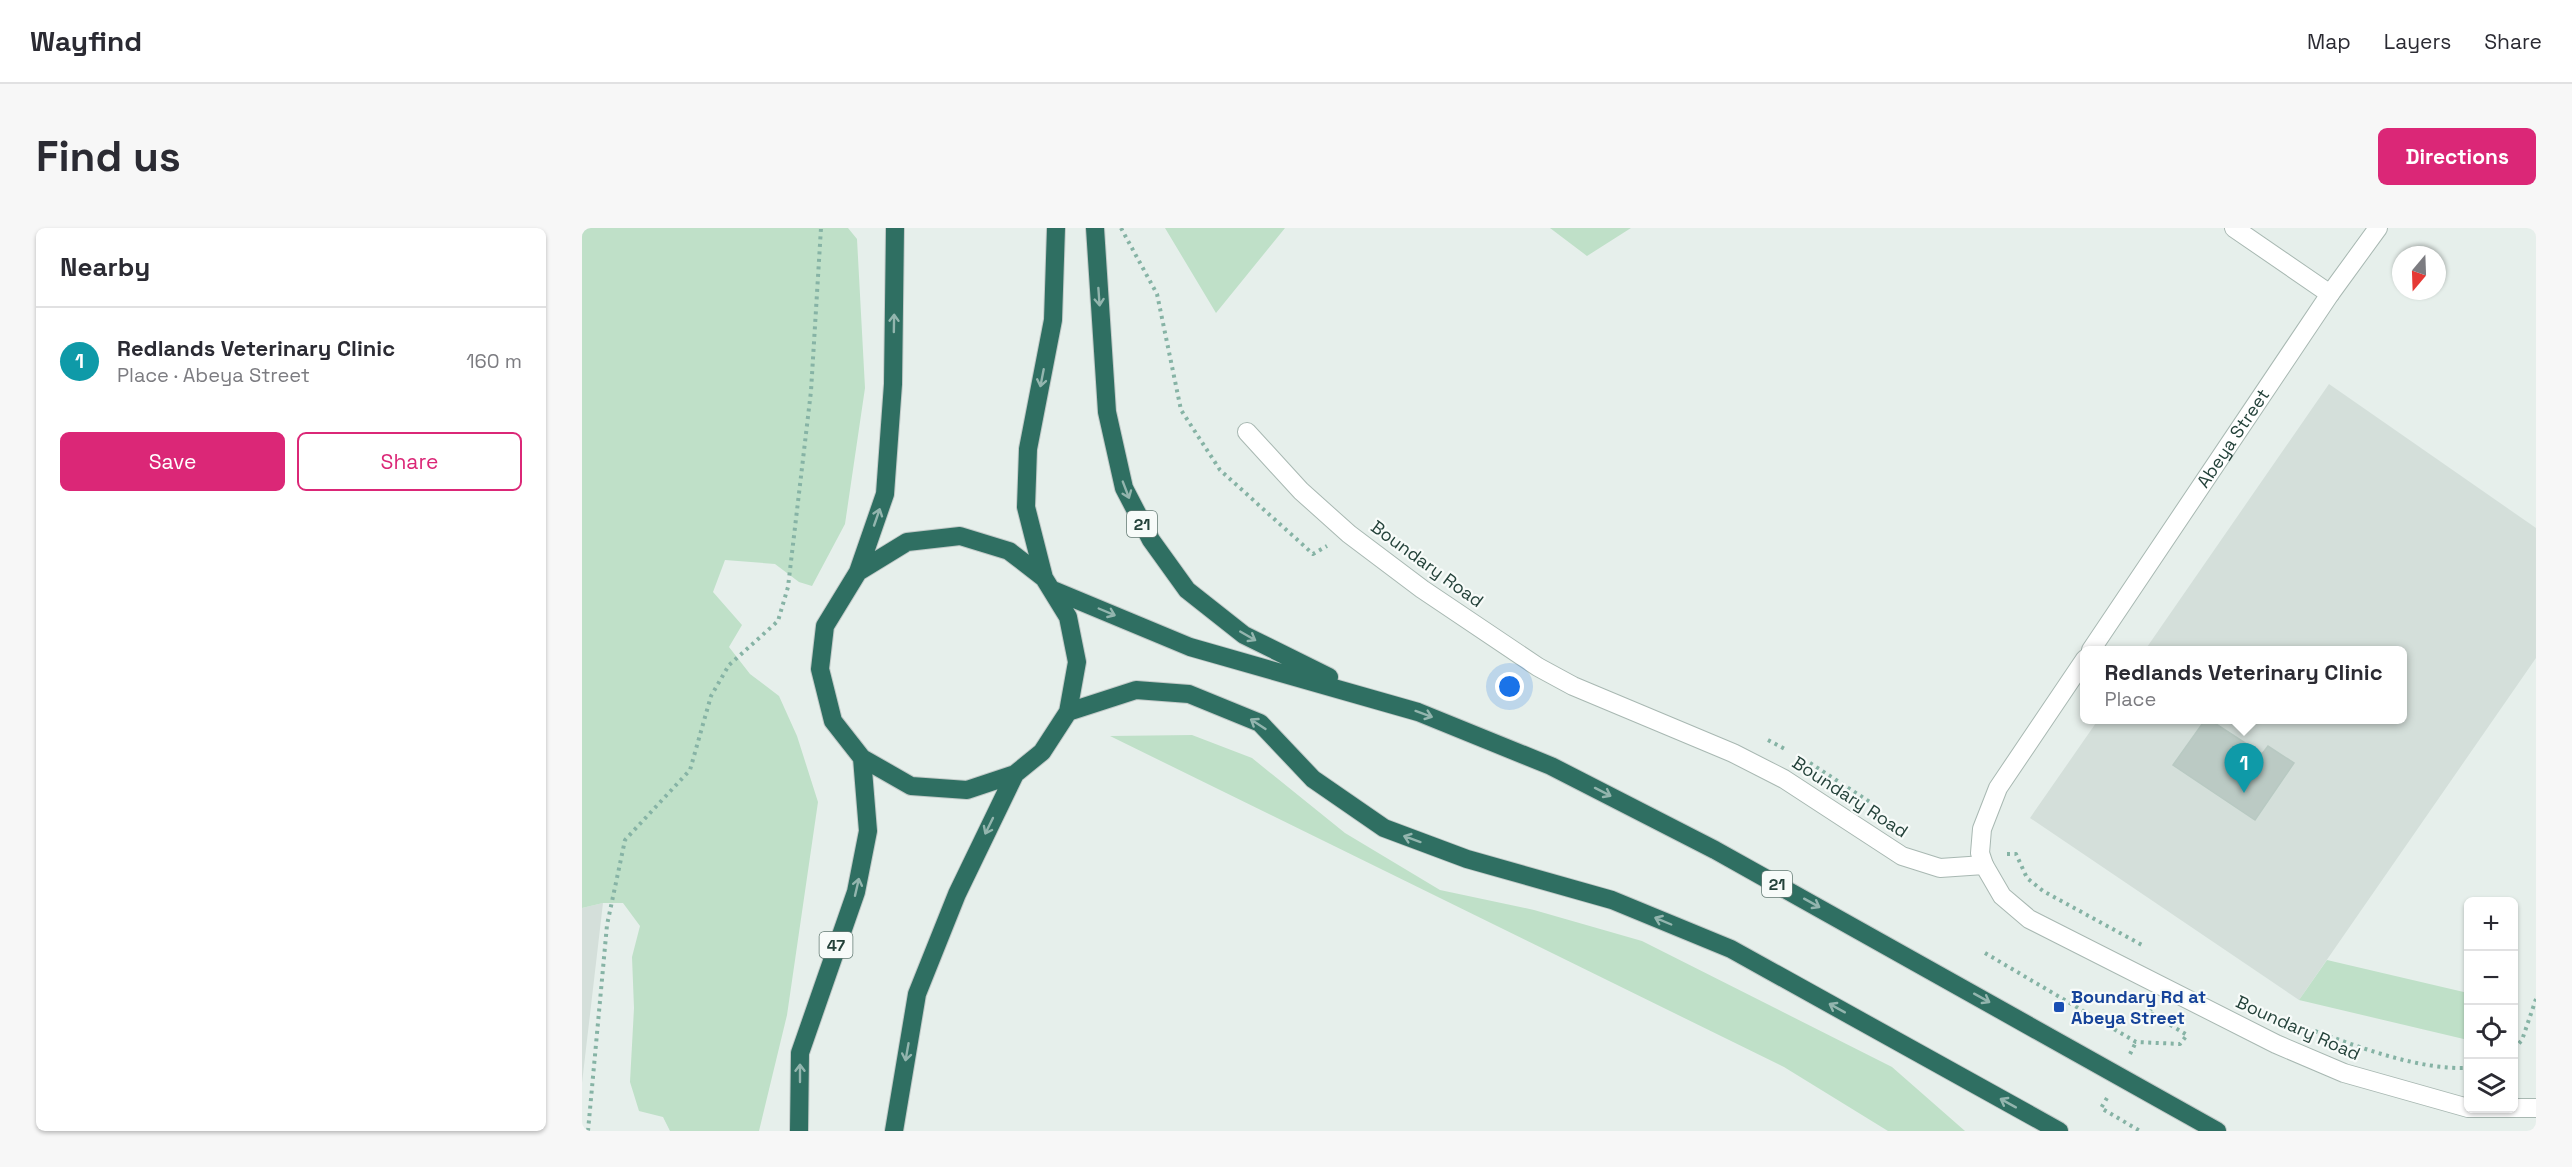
<!DOCTYPE html>
<meta charset="utf-8">
<style>
:root{--surface:#fff;--page:#f7f7f7;--text:#2b2b33;--muted:#7c7c81;--line:#e1e1e2;--accent:#db2777}
body{margin:0;font-family:"Space Grotesk",sans-serif;background:var(--page);color:var(--text)}
.controls{position:absolute;right:18px;bottom:18px;display:grid;overflow:hidden;border-radius:9px;box-shadow:0 2px 4px #0004}
.controls button{width:54px;height:54px;display:grid;place-items:center;padding:0;border:0;border-bottom:2px solid var(--line);background:var(--surface);color:var(--text);font:30px sans-serif}
.compass{position:absolute;left:1810px;top:18px;width:54px;height:54px;border-radius:50%;background:var(--surface);box-shadow:0 2px 4px #0004;rotate:199deg}
.you{position:absolute;left:928px;top:459px;width:21px;height:21px;margin:-15px;border:4px solid #fff;border-radius:50%;background:#1a73e8;box-shadow:0 0 0 9px #1a73e833}
.badge{display:grid;place-items:center;width:39px;height:39px;border-radius:50%;background:var(--accent);color:#fff;font-size:20px;font-weight:700}
.pin{position:absolute;translate:-50% -50px;filter:drop-shadow(0 2px 3px #0008)}
.pin::after{content:'';position:absolute;top:32px;width:21px;height:18px;background:inherit;clip-path:polygon(0 0,100% 0,50% 100%)}
.popup{position:absolute;left:1498px;top:418px;width:327px;height:78px;box-sizing:border-box;display:grid;place-content:center;border-radius:9px;background:var(--surface);filter:drop-shadow(0 2px 4px #0005);font-size:20px;white-space:nowrap;color:var(--muted)}
.popup b{font-size:22px;color:var(--text)}
.popup::after{content:'';position:absolute;left:50%;top:100%;margin-left:-12px;border:12px solid transparent;border-top-color:var(--surface)}
.list{margin:0;padding:0;list-style:none}
h2{display:flex;justify-content:space-between;align-items:center;height:78px;margin:0;padding:0 24px;font-size:26px}
h2 small{font-size:20px;font-weight:400;color:var(--muted)}
.list li{display:grid;grid-template-columns:39px 1fr auto;gap:18px;align-items:center;box-sizing:border-box;height:108px;padding:0 24px;border-top:2px solid var(--line)}
.list b{display:block;font-size:22px;white-space:nowrap}
.list p{margin:0;font-size:20px;white-space:nowrap;color:var(--muted)}
.list em{font-size:20px;font-style:normal;color:var(--muted)}
.actions{display:flex;gap:12px;padding:18px 24px}
.actions a{flex:1;padding:14px 0;border:2px solid var(--accent);border-radius:9px;text-align:center;font-size:21px;color:var(--accent)}
.actions .main{background:var(--accent);color:#fff}
.icon{flex:none;width:33px;height:33px;fill:none;stroke:currentColor;stroke-width:2;stroke-linecap:round;stroke-linejoin:round}
.map{position:relative;flex:none;width:1954px;height:903px;overflow:hidden;border-radius:9px}
header{display:flex;align-items:center;gap:36px;box-sizing:border-box;height:84px;padding:0 30px;background:var(--surface);border-bottom:2px solid var(--line)}
header strong{font-size:28px}
nav{display:flex;gap:33px;margin-inline-start:auto;font-size:21px}
.intro{display:flex;align-items:center;justify-content:space-between;box-sizing:border-box;height:144px;padding:0 36px}
h1{margin:0;font-size:42px}
.button{padding:15px 27px;border-radius:9px;background:var(--accent);color:#fff;font-size:21px;font-weight:700}
main{display:flex;gap:36px;padding:0 36px}
aside{flex:1;background:var(--surface);border-radius:9px;box-shadow:0 2px 4px #0004}
.map>svg:first-child{display:block}
.built{fill:#d4dfda}
.green{fill:#bfe0c8}
.building{fill:#bbcac4;stroke:#b8c9c2;stroke-width:1.5}
.lines{fill:none;stroke-linecap:round;stroke-linejoin:round}
.street-casing{stroke:#a8b8b2;stroke-width:20}
.highway-casing{stroke:#c2cac8;stroke-width:20}
.path{stroke:#86b3a5;stroke-width:4;stroke-dasharray:3 4.5;stroke-linecap:butt}
.street{stroke:#fff;stroke-width:18}
.highway{stroke:#2f6f62;stroke-width:18}
.oneway{stroke:#93b5ae}
.transit-dot{fill:#1a4fb4;stroke:#f7fbf9;stroke-width:2}
.labels{text-anchor:middle;stroke-width:4.5;stroke-linejoin:round;paint-order:stroke}
.shield{fill:#f7fbf9;stroke:#637a73;stroke-width:1.5}
.shield-label{font-size:16px;font-weight:bold;fill:#24423a}
.street-label{font-size:18px;fill:#24423a;stroke:#f7fbf9}
.transit-label{font-size:18px;font-weight:bold;fill:#164399;stroke:#f7fbf9;text-anchor:start}
</style>
<header>
<strong>Wayfind</strong>
<nav><a>Map</a><a>Layers</a><a>Share</a></nav>
</header>
<div class="intro"><h1>Find us</h1><a class="button">Directions</a></div>
<main>
<aside>
<h2>Nearby<small></small></h2>
<ul class="list">
<li><span class="badge" style="background:#0f9aa8">1</span><div><b>Redlands Veterinary Clinic</b><p>Place · Abeya Street</p></div><em>160 m</em></li>
</ul>
<div class="actions"><a class="main">Save</a><a>Share</a></div>
</aside>
<div class="map">
<svg width="1954" height="903" viewBox="0 0 1954 903">
<rect width="100%" height="100%" fill="#e6efeb"/>
<!-- built -->
<path class="built" d="M1747,156L1954,300V430L1717,772L1448,590L1516,492H1821V422H1563Z
M21,675L0,855V680Z"/>
<!-- green -->
<path class="green" d="M0,0H266L275,11L283,160L263,296L230,358L217,354L193,336L143,332L131,364L160,397L147,419L168,446L197,468L215,508L236,574L205,787L177,903H88L81,889L57,883L48,854L52,780L50,729L58,698L41,675H21L0,680Z
M583,0H703L634,85Z
M968,0H1049L1005,28Z
M610,507L670,530L763,605L858,662L952,682L1060,713L1310,839L1383,903H1306L1202,839L528,508Z
M1745,732L1886,765V812L1717,772Z"/>
<!-- building -->
<path class="building" d="M1623,492H1628L1680,526L1686,518L1712,535L1673,592L1591,537Z"/>
<g class="lines">
<!-- street casing -->
<g class="street-casing">
<g id="street">
<path d="M1652,0L1748,66"/>
<path d="M665,204L719,263L767,306L840,361L956,439L991,458L1151,525L1202,551L1320,628L1358,640L1402,637L1420,668L1447,691L1694,816L1762,845L1886,880"/>
<path id="s1" d="M1509,422L1748,66L1796,0"/>
<path d="M1402,637L1398,625L1400,601L1416,560L1503,431"/>
<path d="M1887,880H1954"/>
</g>
</g>
<!-- highway casing -->
<g class="highway-casing">
<path id="highway" d="M513,0L525,184L542,260L569,312L605,362L662,407L747,449
M276,344L325,314L378,308L427,323L462,350L486,389L495,434L486,484L460,524L433,546L385,562L329,558L280,530L251,493L238,441L243,398L276,344L303,266L311,156L313,0
M462,350L444,279L446,221L471,92L474,0
M471,362L608,419L836,484L969,538L1133,622L1635,903
M486,484L554,462L607,466L678,495L731,551L802,600L885,631L1030,672L1149,721L1477,903
M217,903L218,825L274,664L286,603L280,530
M312,903L335,766L375,666L433,546"/>
</g>
<!-- path -->
<path class="path" d="M539,0L575,66L599,182L638,242L731,326L745,318
M1186,512L1203,521
M1228,535L1297,580
M1425,626H1434L1445,650L1461,663L1560,717
M1403,725L1554,814L1598,816L1605,807L1567,784L1569,781
M1733,803C1779,820 1838,842 1886,840
M1932,821L1940,812L1954,771
M1548,826L1554,814
M1525,870L1519,880L1558,903
M6,903L25,697L43,612L108,542L129,468L147,437L196,393L206,359L229,163L239,0"/>
<!-- street -->
<use href="#street" class="street"/>
<!-- highway -->
<use href="#highway" class="highway"/>
</g>
<!-- one-way arrows -->
<defs><path id="oneway-shaft" d="M-6 0H5M1.5-3L5.5 0L1.5 3" fill="none" stroke-width="1.6" stroke-linecap="round" stroke-linejoin="round" transform="scale(1.5)"/></defs>
<g class="oneway">
<use href="#oneway-shaft" transform="translate(517 69) rotate(86)"/>
<use href="#oneway-shaft" transform="translate(312 95) rotate(-89)"/>
<use href="#oneway-shaft" transform="translate(460 150) rotate(101)"/>
<use href="#oneway-shaft" transform="translate(544 262) rotate(69)"/>
<use href="#oneway-shaft" transform="translate(295 289) rotate(-71)"/>
<use href="#oneway-shaft" transform="translate(525 384) rotate(23)"/>
<use href="#oneway-shaft" transform="translate(666 408) rotate(30)"/>
<use href="#oneway-shaft" transform="translate(842 486) rotate(20)"/>
<use href="#oneway-shaft" transform="translate(676 496) rotate(-147)"/>
<use href="#oneway-shaft" transform="translate(1021 564) rotate(27)"/>
<use href="#oneway-shaft" transform="translate(407 598) rotate(116)"/>
<use href="#oneway-shaft" transform="translate(830 611) rotate(-160)"/>
<use href="#oneway-shaft" transform="translate(275 659) rotate(-77)"/>
<use href="#oneway-shaft" transform="translate(1230 675) rotate(29)"/>
<use href="#oneway-shaft" transform="translate(1081 693) rotate(-157)"/>
<use href="#oneway-shaft" transform="translate(1400 770) rotate(29)"/>
<use href="#oneway-shaft" transform="translate(1255 780) rotate(-151)"/>
<use href="#oneway-shaft" transform="translate(325 824) rotate(100)"/>
<use href="#oneway-shaft" transform="translate(218 845) rotate(-90)"/>
<use href="#oneway-shaft" transform="translate(1426 875) rotate(-151)"/>
</g>
<!-- markers -->
<rect class="transit-dot" x="1471" y="773" width="12" height="12" rx="3"/>
<g class="labels">
<!-- shield labels -->
<g class="shield">
<rect x="545" y="283" width="30" height="26" rx="4.5"/>
<rect x="1180" y="643" width="30" height="26" rx="4.5"/>
<rect x="237.5" y="704" width="33" height="26" rx="4.5"/>
</g>
<g class="shield-label">
<text x="560" y="302">21</text>
<text x="1195" y="662">21</text>
<text x="254" y="723">47</text>
</g>
<!-- street labels -->
<g class="street-label">
<text dy="6" stroke="none"><textPath href="#s1" startOffset="255">Abeya Street</textPath></text>
<text transform="translate(845 336) rotate(36)" y="6">Boundary Road</text>
<text transform="translate(1268 569) rotate(33)" y="6">Boundary Road</text>
<text transform="translate(1716 800) rotate(24)" y="6">Boundary Road</text>
</g>
<!-- transit labels -->
<g class="transit-label">
<text x="1489" y="775">Boundary Rd at<tspan x="1489" dy="21">Abeya Street</tspan></text>
</g>
</g>
</svg>
<div class="controls">
<button>+</button>
<button>−</button>
<button><svg class="icon" aria-label="locate" viewBox="0 0 24 24"><circle cx="12" cy="12" r="6"/><path d="M12 2v4M12 18v4M2 12h4M18 12h4"/></svg></button>
<button><svg class="icon" aria-label="layers" viewBox="0 0 24 24"><path d="M12 4l9 5-9 5-9-5zM3 14l9 5 9-5"/></svg></button>
</div>
<svg class="compass" viewBox="-18 -18 36 36"><path d="M0-13l5 13h-10z" fill="#e53935"/><path d="M0 13l5-13h-10z" fill="#7c7c81"/></svg>
<div class="you"></div>
<div class="pin badge" style="left:1662px;top:565px;background:#0f9aa8">1</div>
<div class="popup"><b>Redlands Veterinary Clinic</b>Place</div>
</div>
</main>
